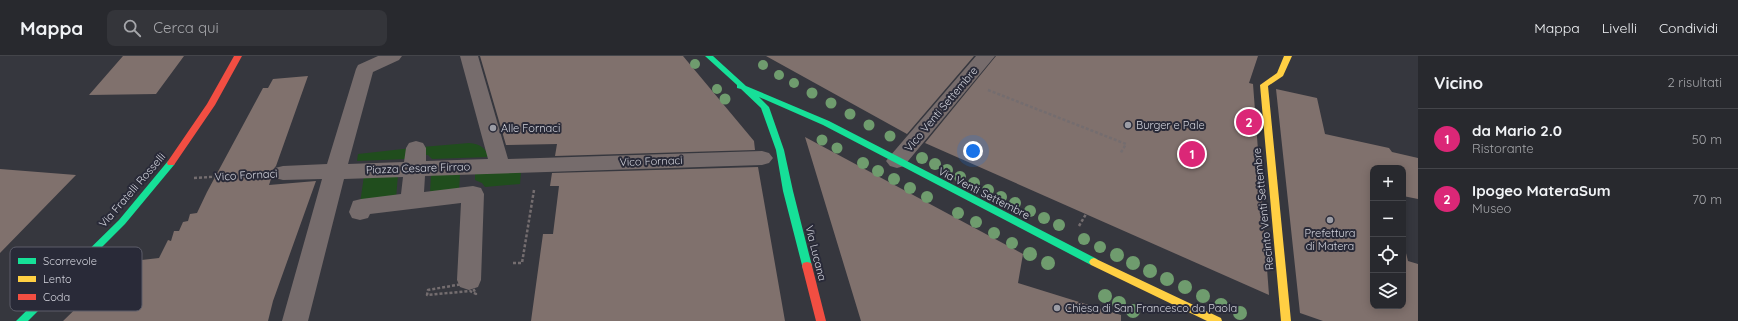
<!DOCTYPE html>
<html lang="it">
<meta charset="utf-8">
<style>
:root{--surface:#28292e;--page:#34353a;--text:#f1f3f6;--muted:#a5a6aa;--line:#44454a;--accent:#db2777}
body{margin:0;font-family:Quicksand,sans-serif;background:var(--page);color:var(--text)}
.controls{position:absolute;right:12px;bottom:12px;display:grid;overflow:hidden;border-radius:8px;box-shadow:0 2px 10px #0003}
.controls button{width:36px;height:36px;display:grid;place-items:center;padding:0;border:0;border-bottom:1px solid var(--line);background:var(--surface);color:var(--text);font:20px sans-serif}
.you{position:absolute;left:973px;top:95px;width:14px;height:14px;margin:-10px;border:3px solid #fff;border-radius:50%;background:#1a73e8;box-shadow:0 0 0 6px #1a73e833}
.badge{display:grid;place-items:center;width:26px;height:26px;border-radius:50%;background:var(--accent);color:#fff;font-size:13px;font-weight:700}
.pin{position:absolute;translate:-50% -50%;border:2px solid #fff;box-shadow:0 1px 4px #0006}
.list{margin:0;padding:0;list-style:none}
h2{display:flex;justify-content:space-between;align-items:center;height:52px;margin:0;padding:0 16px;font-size:17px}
h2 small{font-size:13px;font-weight:400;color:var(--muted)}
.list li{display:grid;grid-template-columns:26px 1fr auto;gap:12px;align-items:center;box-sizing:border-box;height:60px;padding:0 16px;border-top:1px solid var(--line)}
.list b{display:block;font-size:15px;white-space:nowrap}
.list p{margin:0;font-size:13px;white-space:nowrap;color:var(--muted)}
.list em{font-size:13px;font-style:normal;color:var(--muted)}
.icon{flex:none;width:22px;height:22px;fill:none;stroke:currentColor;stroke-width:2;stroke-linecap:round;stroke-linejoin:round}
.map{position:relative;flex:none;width:1418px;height:265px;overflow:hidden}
header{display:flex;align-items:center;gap:24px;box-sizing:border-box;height:56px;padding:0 20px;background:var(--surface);border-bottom:1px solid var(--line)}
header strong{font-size:19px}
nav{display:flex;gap:22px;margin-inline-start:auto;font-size:14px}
.search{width:280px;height:36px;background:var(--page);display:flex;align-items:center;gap:10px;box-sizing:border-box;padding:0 14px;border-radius:8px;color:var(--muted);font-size:15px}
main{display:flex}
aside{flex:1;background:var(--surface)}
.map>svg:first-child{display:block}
.green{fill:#204d1d}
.building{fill:#80716d}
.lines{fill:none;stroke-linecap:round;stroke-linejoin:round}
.path{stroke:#746d6f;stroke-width:2.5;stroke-dasharray:3 2;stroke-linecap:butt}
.street{fill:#766c6c;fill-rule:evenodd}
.fast{fill:#16e098;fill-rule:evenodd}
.slow{fill:#ffcf43;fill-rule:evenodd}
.jam{fill:#f24e42;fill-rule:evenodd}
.tree{fill:#6f9c6e}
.poi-dot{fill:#9b9ca5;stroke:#292a38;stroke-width:1.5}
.labels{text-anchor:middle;stroke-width:4;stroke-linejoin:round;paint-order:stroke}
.street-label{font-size:11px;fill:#d2d3dc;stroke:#292a38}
.poi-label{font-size:11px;fill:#d2d3dc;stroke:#292a38;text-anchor:start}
.key{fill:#292a38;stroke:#5c5d69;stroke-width:1}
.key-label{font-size:11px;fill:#d2d3dc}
</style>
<header>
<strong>Mappa</strong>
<div class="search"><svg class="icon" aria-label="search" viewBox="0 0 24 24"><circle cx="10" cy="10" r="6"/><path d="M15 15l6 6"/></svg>Cerca qui</div>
<nav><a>Mappa</a><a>Livelli</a><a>Condividi</a></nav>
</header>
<main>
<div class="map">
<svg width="1418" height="265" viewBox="0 0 1418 265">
<rect width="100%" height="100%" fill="#36373e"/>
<!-- green -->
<path class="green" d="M469,87C480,88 485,91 489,101L432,103L428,99H423L422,91Z
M412,92L406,103L357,105L358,98Z
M521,116L520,128L485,131L482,127L475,124V118Z
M431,118H460L459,135L430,138Z
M398,119L396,142L360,147L364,120Z"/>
<!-- building -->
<path class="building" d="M123,0H184L156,38L89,39Z
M480,0H683L754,85L755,94L555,100L557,88L506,89Z
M766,0H974L907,78Z
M996,0H1258L1249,27L1253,28L1269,239L925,87Z
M308,20L276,110L271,116L272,120L269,129L316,125L273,245L268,265H63L124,206L159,202L168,184L171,185L174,175H179L183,166L188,165L190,158L197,157L207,136L263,32H268L273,23Z
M1276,33L1317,42L1325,78L1389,92L1392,96L1418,102V143L1403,140V112H1373V250H1403V185L1408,205L1418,208V265H1323L1300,257Z
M805,81L1023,198L1018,227L1121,259V265H861Z
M758,111L785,265H531L543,178H553L559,130H550L552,117Z
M0,113L76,119L0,197Z"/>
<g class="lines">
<!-- path -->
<path class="path" d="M988,34L1126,88L1120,98
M194,122L258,118
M1079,170L1086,158
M513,207H522L534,134
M469,224L476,238L470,235L427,239L428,234L468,227Z"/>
<!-- street -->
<path class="street" d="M378,0H402L399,4L373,16L348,108L404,106L406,92L409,87L416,85L423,87L426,92V105L488,103L460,0H478L508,103L762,95L769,97L773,102L769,107L762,109L425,120L424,136L473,130L481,132L484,138L481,224L478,231L469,234L460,231L457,224L461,147L370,158L368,162L360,164L352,162L349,156L353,145L361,143L401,138L403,121L344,123L308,265H282L322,123L283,124L275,122L272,117L275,112L283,110L327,108L356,13L358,9Z
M976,0H995L904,110L897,112L890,110L886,105L890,100Z"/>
<!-- fast -->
<path class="fast" d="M705,0H713L746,30L829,65L1097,203L1099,206L1097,209H1091L823,69L759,41L769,51L784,94L793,135L812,210L811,213L807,214L803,213L783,135L776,94L761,52L741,33L737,32V29Z
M171,104L174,105L175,107L174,109L125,168L28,265H16L119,164L168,105Z"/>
<!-- slow -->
<path class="slow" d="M1284,0H1292L1283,20L1268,30L1291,265H1281L1260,29L1277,17Z
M1094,202L1221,262L1222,265H1207L1091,209L1089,206L1091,203Z"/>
<!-- jam -->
<path class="jam" d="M234,0H242L215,49L174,109H168L167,107L168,105L207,48Z
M807,206L811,207L812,210L826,265H816L802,210L803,207Z"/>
</g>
<!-- trees -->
<g class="tree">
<circle cx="695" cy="8" r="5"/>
<circle cx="763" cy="9" r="5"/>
<circle cx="779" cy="19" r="5"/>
<circle cx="794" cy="27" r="5"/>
<circle cx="717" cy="33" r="5"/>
<circle cx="812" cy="37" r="5.5"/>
<circle cx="725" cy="43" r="5.5"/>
<circle cx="831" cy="47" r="5.5"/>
<circle cx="850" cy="58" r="5.5"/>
<circle cx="869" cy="69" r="5.5"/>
<circle cx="890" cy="80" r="5.5"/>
<circle cx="822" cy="84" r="5.5"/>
<circle cx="837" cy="92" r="5.5"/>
<circle cx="922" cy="102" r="6"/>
<circle cx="863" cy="107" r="6"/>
<circle cx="935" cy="108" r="6"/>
<circle cx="947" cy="114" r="6"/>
<circle cx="878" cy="115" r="6"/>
<circle cx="960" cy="121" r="6"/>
<circle cx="894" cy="123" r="6"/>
<circle cx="974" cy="127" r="6"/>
<circle cx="910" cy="132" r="6"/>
<circle cx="988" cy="134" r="6"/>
<circle cx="927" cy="141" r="6"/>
<circle cx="1001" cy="141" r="6"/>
<circle cx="1015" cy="147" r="6"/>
<circle cx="1030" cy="155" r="6"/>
<circle cx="958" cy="157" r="6"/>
<circle cx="1044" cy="162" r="6"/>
<circle cx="976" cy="166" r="6"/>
<circle cx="1059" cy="169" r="6"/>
<circle cx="994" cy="177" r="6"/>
<circle cx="1084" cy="183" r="6"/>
<circle cx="1012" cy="187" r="6"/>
<circle cx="1100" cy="191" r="6"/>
<circle cx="1030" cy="198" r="7"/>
<circle cx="1117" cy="199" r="7"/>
<circle cx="1048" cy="207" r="7"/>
<circle cx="1133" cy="207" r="7"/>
<circle cx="1150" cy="215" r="7"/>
<circle cx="1167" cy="223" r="7"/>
<circle cx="1185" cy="231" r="7"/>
<circle cx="1105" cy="240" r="7"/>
<circle cx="1203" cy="240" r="7"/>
<circle cx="1119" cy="247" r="7"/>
<circle cx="1221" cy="249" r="7"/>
<circle cx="1133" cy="255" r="7"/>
<circle cx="1240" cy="257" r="7"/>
</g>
<!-- markers -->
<g class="poi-dot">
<circle cx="1128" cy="69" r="4"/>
<circle cx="493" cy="72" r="4"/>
<circle cx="1330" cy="164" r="4"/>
<circle cx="1057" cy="252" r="4"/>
</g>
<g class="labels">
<!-- street labels -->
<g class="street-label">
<text transform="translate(941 53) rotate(-50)" y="4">Vico Venti Settembre</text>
<text transform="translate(651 105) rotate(-2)" y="4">Vico Fornaci</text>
<text transform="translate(418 112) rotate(-2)" y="4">Piazza Cesare Firrao</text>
<text transform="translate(246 119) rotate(-3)" y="4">Vico Fornaci</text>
<text transform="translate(132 134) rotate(-49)" y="4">Via Fratelli Rosselli</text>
<text transform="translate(984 137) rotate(27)" y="4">Via Venti Settembre</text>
<text transform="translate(1263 153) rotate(-96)" y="4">Recinto Venti Settembre</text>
<text transform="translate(816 197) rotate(76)" y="4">Via Lucana</text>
</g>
<!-- poi labels -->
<g class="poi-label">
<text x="1136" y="73">Burger e Pale</text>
<text x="501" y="76">Alle Fornaci</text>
<text x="1330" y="181" text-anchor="middle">Prefettura<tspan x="1330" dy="13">di Matera</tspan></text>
<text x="1065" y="256">Chiesa di San Francesco da Paola</text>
</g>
</g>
<!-- legend -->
<rect x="10" y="191" width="132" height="64" rx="6" class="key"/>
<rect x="18" y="202" width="18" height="6" fill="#16e098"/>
<rect x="18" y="220" width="18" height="6" fill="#ffcf43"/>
<rect x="18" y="238" width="18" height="6" fill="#f24e42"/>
<g class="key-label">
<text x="43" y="209">Scorrevole</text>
<text x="43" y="227">Lento</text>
<text x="43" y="245">Coda</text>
</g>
</svg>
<div class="controls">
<button>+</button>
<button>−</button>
<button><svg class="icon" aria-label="locate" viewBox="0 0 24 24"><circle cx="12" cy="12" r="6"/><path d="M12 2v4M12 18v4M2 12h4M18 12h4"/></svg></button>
<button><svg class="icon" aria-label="layers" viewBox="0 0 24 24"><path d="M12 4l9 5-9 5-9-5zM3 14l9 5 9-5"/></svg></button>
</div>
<div class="you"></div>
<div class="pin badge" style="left:1192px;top:98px">1</div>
<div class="pin badge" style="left:1249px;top:66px">2</div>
</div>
<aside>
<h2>Vicino<small>2 risultati</small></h2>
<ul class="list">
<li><span class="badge">1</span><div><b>da Mario 2.0</b><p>Ristorante</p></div><em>50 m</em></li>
<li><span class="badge">2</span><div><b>Ipogeo MateraSum</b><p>Museo</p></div><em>70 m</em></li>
</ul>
</aside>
</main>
